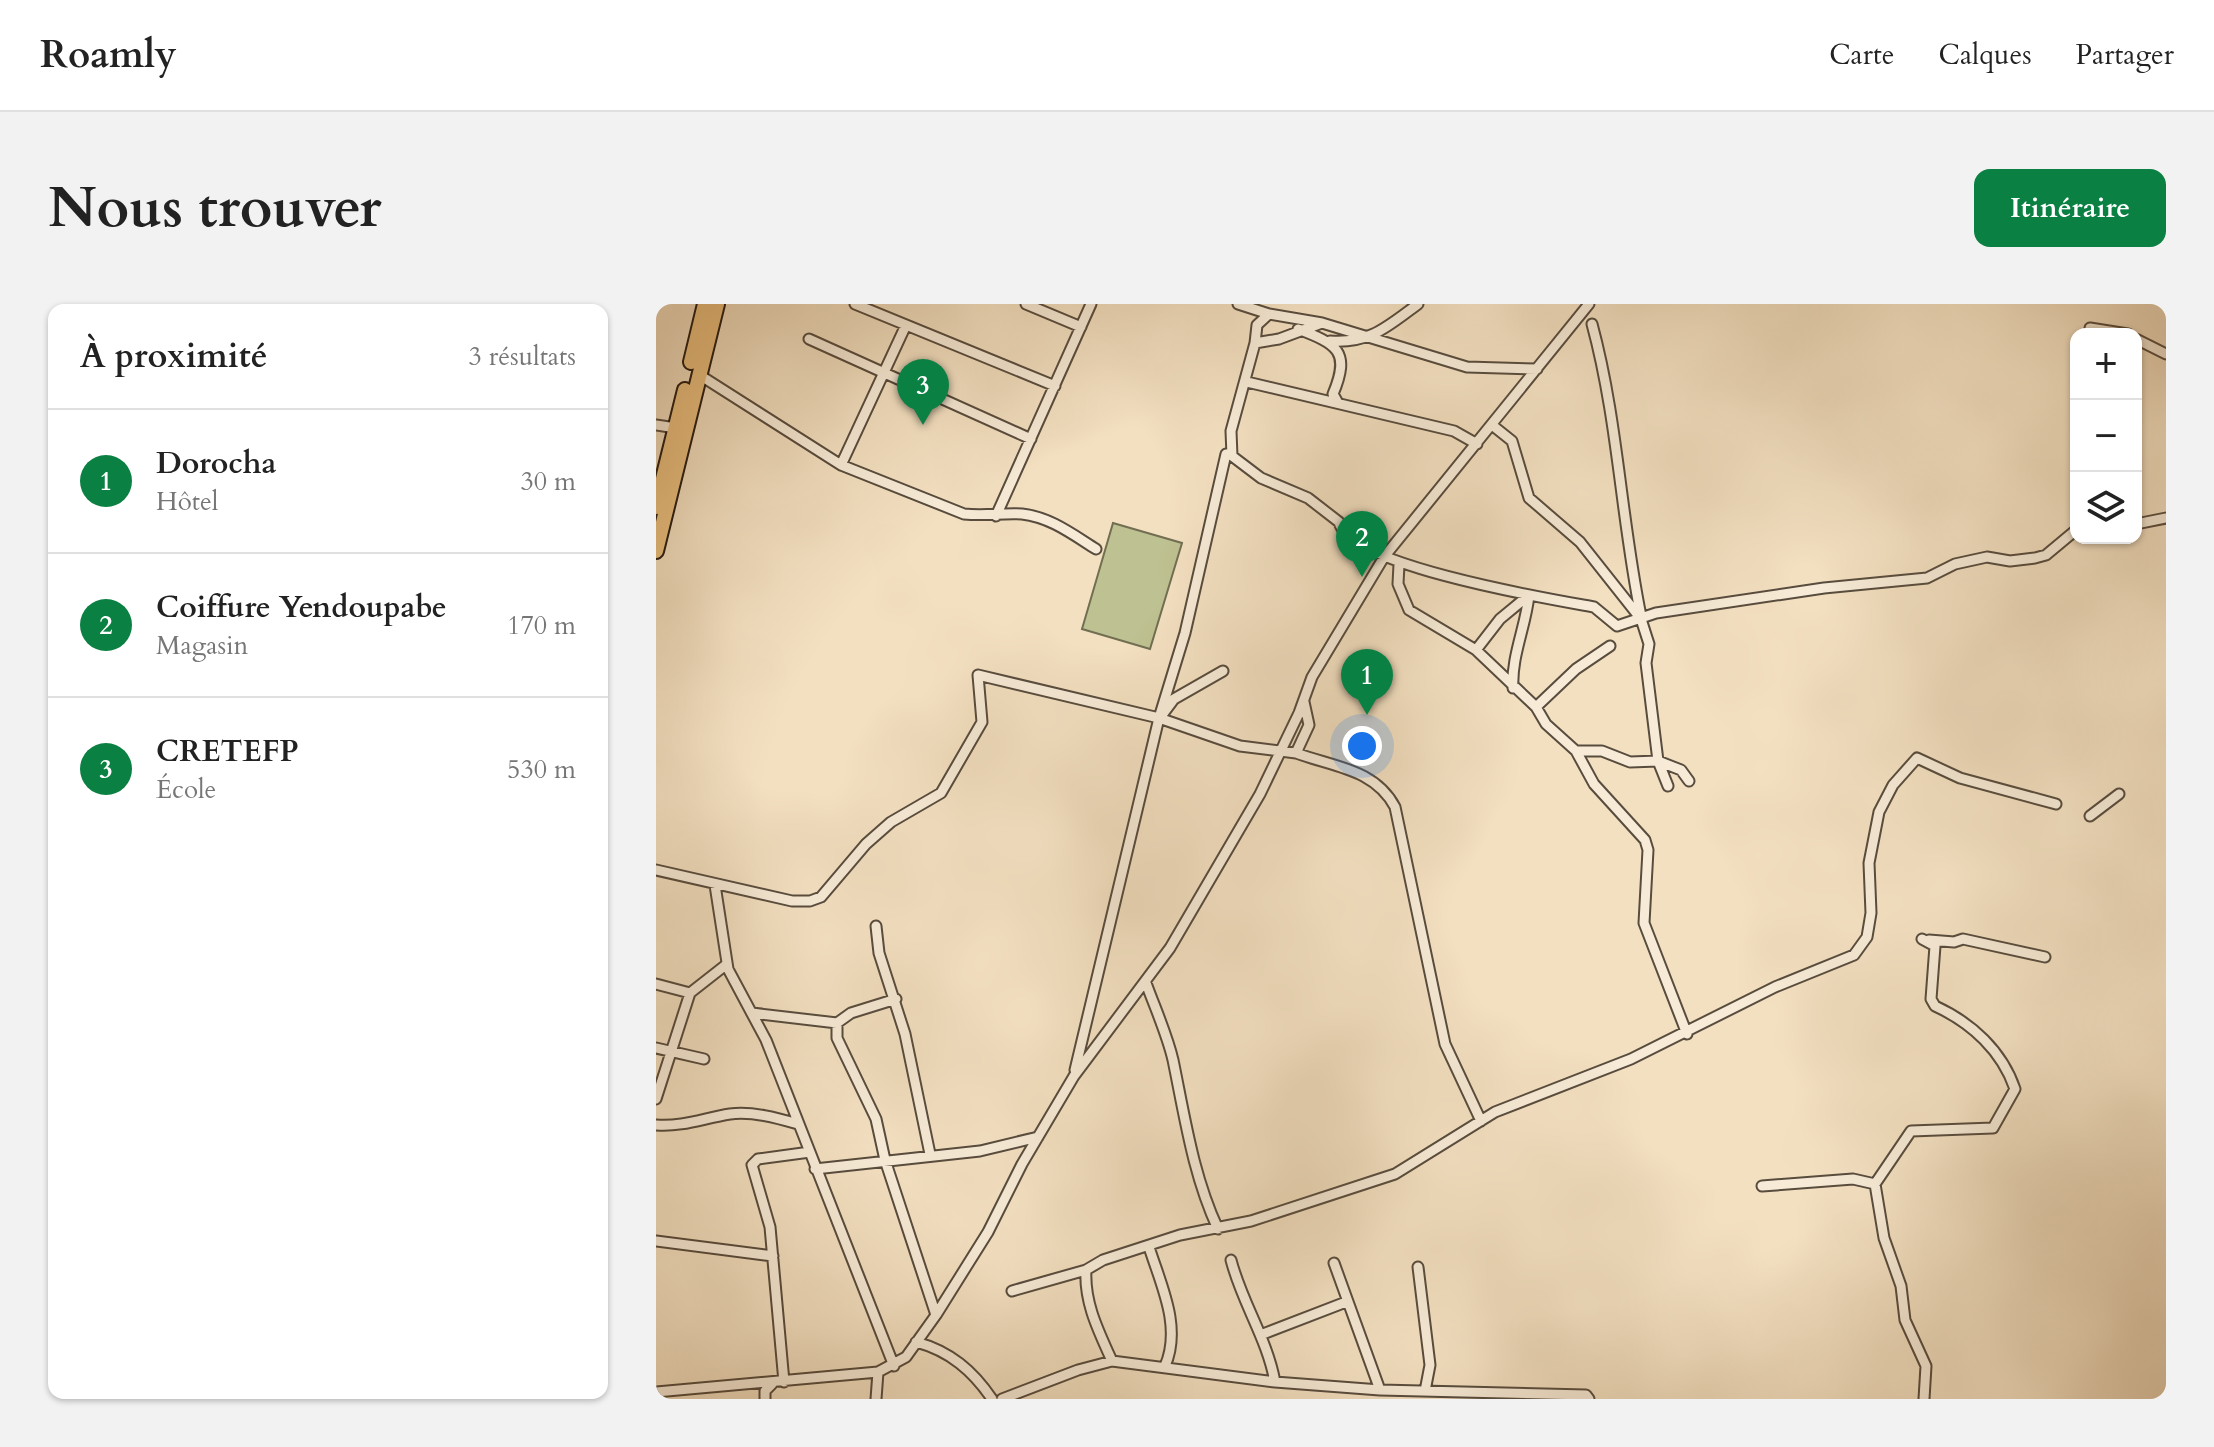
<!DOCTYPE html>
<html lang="fr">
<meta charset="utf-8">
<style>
:root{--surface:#fff;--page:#f2f2f2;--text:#222;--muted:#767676;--line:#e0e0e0;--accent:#0b8043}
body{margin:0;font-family:Cardo,serif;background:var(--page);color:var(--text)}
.controls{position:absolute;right:24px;top:24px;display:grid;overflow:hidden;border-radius:16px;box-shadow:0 2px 6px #0004}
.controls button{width:72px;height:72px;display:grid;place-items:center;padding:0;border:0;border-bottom:2px solid var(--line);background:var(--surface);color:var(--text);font:40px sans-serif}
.you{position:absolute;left:706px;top:442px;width:28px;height:28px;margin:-20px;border:6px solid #fff;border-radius:50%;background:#1a73e8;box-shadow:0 0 0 12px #1a73e833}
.badge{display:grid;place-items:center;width:52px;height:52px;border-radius:50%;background:var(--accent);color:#fff;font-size:26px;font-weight:700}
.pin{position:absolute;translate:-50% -66px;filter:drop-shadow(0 2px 4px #0008)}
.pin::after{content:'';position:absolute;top:42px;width:28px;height:24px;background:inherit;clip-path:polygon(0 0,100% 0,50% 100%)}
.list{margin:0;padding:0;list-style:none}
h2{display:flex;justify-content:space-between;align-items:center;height:104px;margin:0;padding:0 32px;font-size:34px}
h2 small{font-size:26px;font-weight:400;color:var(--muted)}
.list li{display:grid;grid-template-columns:52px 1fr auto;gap:24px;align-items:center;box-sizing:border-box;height:144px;padding:0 32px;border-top:2px solid var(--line)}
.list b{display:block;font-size:30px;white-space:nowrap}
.list p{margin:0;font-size:26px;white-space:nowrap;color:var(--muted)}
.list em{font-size:26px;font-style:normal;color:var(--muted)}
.icon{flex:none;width:44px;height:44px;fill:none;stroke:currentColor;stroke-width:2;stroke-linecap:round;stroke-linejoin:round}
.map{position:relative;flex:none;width:1510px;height:1095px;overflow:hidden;border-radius:16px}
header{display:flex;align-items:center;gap:48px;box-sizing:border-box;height:112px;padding:0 40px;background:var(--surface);border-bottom:2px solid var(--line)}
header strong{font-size:38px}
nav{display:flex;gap:44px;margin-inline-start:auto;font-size:28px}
.intro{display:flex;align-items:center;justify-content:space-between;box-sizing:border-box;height:192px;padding:0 48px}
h1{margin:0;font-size:56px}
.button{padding:20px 36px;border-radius:16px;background:var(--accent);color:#fff;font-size:28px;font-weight:700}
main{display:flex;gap:48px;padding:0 48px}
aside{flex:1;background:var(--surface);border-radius:16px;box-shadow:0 2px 6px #0004}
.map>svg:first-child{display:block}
.green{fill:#bec191;stroke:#716e52;stroke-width:2}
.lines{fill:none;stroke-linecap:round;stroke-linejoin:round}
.minor-casing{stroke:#584c3e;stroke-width:13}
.highway-casing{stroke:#241a12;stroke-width:18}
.minor{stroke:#f7ebd7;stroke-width:9}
.highway{stroke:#eac080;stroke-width:14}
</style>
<header>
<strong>Roamly</strong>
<nav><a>Carte</a><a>Calques</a><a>Partager</a></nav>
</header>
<div class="intro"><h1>Nous trouver</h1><a class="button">Itinéraire</a></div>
<main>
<aside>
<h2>À proximité<small>3 résultats</small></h2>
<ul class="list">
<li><span class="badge">1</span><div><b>Dorocha</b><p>Hôtel</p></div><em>30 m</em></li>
<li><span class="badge">2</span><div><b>Coiffure Yendoupabe</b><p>Magasin</p></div><em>170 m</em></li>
<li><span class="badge">3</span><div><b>CRETEFP</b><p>École</p></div><em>530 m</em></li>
</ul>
</aside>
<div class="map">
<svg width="1510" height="1095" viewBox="0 0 1510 1095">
<rect width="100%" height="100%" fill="#f3e0c1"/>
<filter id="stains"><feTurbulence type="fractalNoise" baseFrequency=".0025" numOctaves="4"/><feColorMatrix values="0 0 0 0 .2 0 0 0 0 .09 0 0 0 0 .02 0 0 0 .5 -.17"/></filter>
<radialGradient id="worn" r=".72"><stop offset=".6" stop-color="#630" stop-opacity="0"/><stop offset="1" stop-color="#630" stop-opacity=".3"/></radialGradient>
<!-- green -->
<path class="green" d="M457,219L526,239L494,345L426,325Z"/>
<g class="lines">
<!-- minor casing -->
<g class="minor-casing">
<path id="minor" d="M199,0L399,82
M370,0L425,23
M582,0L613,10L666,19L811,63L881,65
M666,19L623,35L599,39L575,127L576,152L605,174L652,194L683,218C693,262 894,295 938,303L961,322L1000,309L1168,284L1271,274L1299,260L1331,253L1354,257L1379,254L1390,251L1420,226
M936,20C962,116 965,215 985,312
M1434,24L1472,30
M642,25C681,40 695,47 677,90L682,99
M153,35L375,135
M1480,35L1510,50
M674,37C714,40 732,22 762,0
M599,39L601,21L613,10
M42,70L185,161L308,210C328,212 346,209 366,210C394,213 416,230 440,245
M591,78L798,127L821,140
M0,121L20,124
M836,121L856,137L873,194L924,238L985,315L993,340L990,359L1002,457L1012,482
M570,150L529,329L503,414L584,442L640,449
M185,161L250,21
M340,212L435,0
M1480,220L1510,214
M743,260L742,280L753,306L820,346L880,403L890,420L920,447L938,480L989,536L992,546L988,619L1031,730
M820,346L844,315L873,291
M857,384C855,353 870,322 873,291
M648,398L653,421L640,449C678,463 719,465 739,503L789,740L825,817
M880,403L920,365L954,342
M506,411L518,395L567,367
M920,447H946L974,458L1002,457L1025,466L1033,477
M1434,512L1463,490
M0,566L136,597H154L165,593L210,540L235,518L285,489L326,418L322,371L503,414L419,766
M59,581L72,665L110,736L238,1062
M220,622L223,649L249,730L274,850
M1273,636L1298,638L1307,635L1389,653
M490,679C499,704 511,730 517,756C529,814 537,871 562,925
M0,680L34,689L71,660
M96,709L181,719L195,709L240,695
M181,719V734L220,815L229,856L280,1011
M0,744L48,755
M0,795L34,689
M0,821C27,823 48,814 74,810C96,807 121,814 142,820
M159,865L324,847L382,833
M1219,880L1255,827L1337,824L1359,785C1346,747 1316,719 1279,702L1275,695L1279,642L1266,635
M1106,882L1197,875L1219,880L1228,934L1245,982L1249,1016L1270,1062L1268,1095
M0,937L117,952
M493,943C505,981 526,1023 509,1062
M575,956C586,999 611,1034 619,1078
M678,959L724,1086
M762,963L774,1061L769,1087
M356,987L430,966
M607,1030L690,998
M260,1038C294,1047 317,1067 336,1095
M456,1057C443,1028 428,999 430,966L447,956L524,931L595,917L739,870L839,808L975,755L1119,683L1198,651L1211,633L1215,609L1213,559L1223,508L1237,481L1261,454L1304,474L1400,500
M128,1078L114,923L96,861L102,855L154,848
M0,1088L222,1068
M109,1095V1087L116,1080
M220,1095L222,1068L250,1053L280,1011L332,928L366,860L418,772L514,644L604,490L643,409L656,373L728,253L933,0
M346,1095L422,1066L456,1057L619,1078L724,1086L930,1091L933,1095"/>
</g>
<!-- highway casing -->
<g class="highway-casing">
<path id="highway" d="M35,58L49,0
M0,203L29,86
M0,247L61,0"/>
</g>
<!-- minor -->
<use href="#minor" class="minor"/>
<!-- highway -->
<use href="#highway" class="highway"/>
</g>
<rect width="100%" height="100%" filter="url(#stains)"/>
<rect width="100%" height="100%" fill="url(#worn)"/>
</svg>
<div class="controls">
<button>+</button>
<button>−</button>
<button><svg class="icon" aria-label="layers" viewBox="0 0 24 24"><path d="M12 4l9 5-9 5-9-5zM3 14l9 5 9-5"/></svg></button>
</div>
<div class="you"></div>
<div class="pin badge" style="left:711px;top:411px">1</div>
<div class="pin badge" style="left:706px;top:273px">2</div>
<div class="pin badge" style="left:267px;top:121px">3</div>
</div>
</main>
